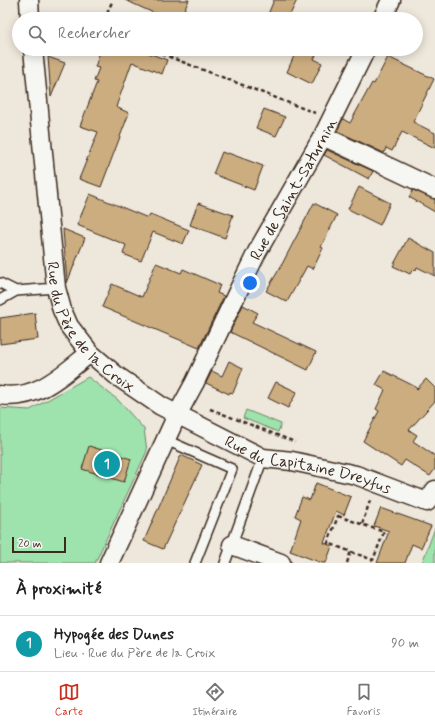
<!DOCTYPE html>
<html lang="fr">
<meta charset="utf-8">
<style>
:root{--surface:#fff;--page:#f2f2f2;--text:#222;--muted:#767676;--line:#e0e0e0;--accent:#c8321e}
body{margin:0;font-family:Mynerve,sans-serif;background:var(--page);color:var(--text)}
.scale{position:absolute;left:12px;bottom:10px;width:54px;box-sizing:border-box;padding-left:4px;border:2px solid #3b2a1e;border-top:0;font-size:11px;line-height:14px;white-space:nowrap;color:#3b2a1e;-webkit-text-stroke:3px #f6f6f2;paint-order:stroke}
.you{position:absolute;left:250px;top:283px;width:14px;height:14px;margin:-10px;border:3px solid #fff;border-radius:50%;background:#1a73e8;box-shadow:0 0 0 6px #1a73e833}
.badge{display:grid;place-items:center;width:26px;height:26px;border-radius:50%;background:var(--accent);color:#fff;font-size:13px;font-weight:700}
.pin{position:absolute;translate:-50% -50%;border:2px solid #fff;box-shadow:0 1px 4px #0006}
.list{margin:0;padding:0;list-style:none}
h2{display:flex;justify-content:space-between;align-items:center;height:52px;margin:0;padding:0 16px;font-size:17px}
h2 small{font-size:13px;font-weight:400;color:var(--muted)}
.list li{display:grid;grid-template-columns:26px 1fr auto;gap:12px;align-items:center;box-sizing:border-box;height:56px;padding:0 16px;border-top:1px solid var(--line)}
.list b{display:block;font-size:15px;white-space:nowrap}
.list p{margin:0;font-size:13px;white-space:nowrap;color:var(--muted)}
.list em{font-size:13px;font-style:normal;color:var(--muted)}
.icon{flex:none;width:22px;height:22px;fill:none;stroke:currentColor;stroke-width:2;stroke-linecap:round;stroke-linejoin:round}
.map{position:relative;flex:none;width:435px;height:563px;overflow:hidden}
.search{position:absolute;background:var(--surface);box-shadow:0 2px 10px #0003;left:12px;right:12px;top:12px;height:44px;display:flex;align-items:center;gap:10px;box-sizing:border-box;padding:0 14px;border-radius:22px;color:var(--muted);font-size:15px}
.sheet{height:108px;background:var(--surface)}
nav{display:flex;justify-content:space-around;align-items:center;box-sizing:border-box;height:56px;border-top:1px solid var(--line);background:var(--surface);font-size:11px;color:var(--muted)}
nav a{display:grid;justify-items:center;gap:2px}
nav .on{color:var(--accent)}
.map>svg:first-child{display:block}
.green{fill:#9ee2ad;stroke:#6c8666}
.building{fill:#ccad80;stroke:#3b2a1e}
.lines{fill:none;stroke-linecap:round;stroke-linejoin:round}
.service-casing{stroke:#3b2a1e;stroke-width:12}
.minor-casing{stroke:#3b2a1e;stroke-width:21}
.path{stroke:#3b2a1e;stroke-width:2.5;stroke-dasharray:4 3;stroke-linecap:butt}
.service{stroke:#f6f6f2;stroke-width:9}
.minor{stroke:#f6f6f2;stroke-width:18}
.labels{text-anchor:middle;stroke-width:3;stroke-linejoin:round;paint-order:stroke}
.street-label{font-size:16px;fill:#3b2a1e;stroke:#f6f6f2}
</style>
<div class="map">
<svg width="435" height="563" viewBox="0 0 435 563">
<rect width="100%" height="100%" fill="#eee7db"/>
<filter id="ink" filterUnits="userSpaceOnUse"><feTurbulence type="fractalNoise" baseFrequency=".025" numOctaves="2"/><feDisplacementMap in="SourceGraphic" scale="8" xChannelSelector="R" yChannelSelector="G"/><feConvolveMatrix kernelMatrix="1 2 1 2 8 2 1 2 1" color-interpolation-filters="sRGB"/></filter>
<g filter="url(#ink)">
<!-- green -->
<path class="green" d="M88,377L118,400L144,429L147,451L95,563H0V408L30,410Z
M246,410L281,424L278,432L243,418Z
M435,528V563H422Z"/>
<!-- building -->
<path class="building" d="M125,0H189L180,19H167Z
M274,0H297L288,19H266Z
M101,49H138L167,60L162,74L132,62L116,107L129,113L101,187L79,179L98,132L80,126L97,82L94,81L99,68L95,67Z
M297,49H319L314,59L322,63L312,84L287,72Z
M48,57L65,63L51,97Z
M388,57L434,79L413,122L435,133V148L402,132L392,151L386,148L384,153L337,131L343,119L350,123L372,83L374,84Z
M264,109L285,117L276,136L256,128Z
M327,150L373,171L369,179L324,155Z
M222,152L227,154L228,153L263,166L254,190L213,174Z
M359,187L390,203L380,225L348,209Z
M413,190L435,199V212L409,197Z
M90,194L148,218L150,214L189,230L183,244L153,232L141,261L123,254L126,245L77,225Z
M198,203L233,215L225,238L190,225Z
M314,203L337,215L321,247L323,248L313,269L307,266L287,302L266,291L280,268Z
M63,229L85,238L67,283Z
M408,238L435,253V276L417,267L416,270L413,269L410,274L393,266Z
M156,263L181,273L183,269L220,285L217,293L224,296L199,348L102,307L112,284L142,297Z
M243,305L258,313L252,322L316,352L308,370L230,332Z
M35,313L38,339L0,344V318Z
M229,361L243,368L233,393L230,392L229,394L206,383L212,371L222,376Z
M384,371L414,386L417,389L426,379L435,388V401L409,430L417,435L413,441L435,456V469L430,476L405,460L401,466L363,441L379,411L376,409L385,390L376,385Z
M276,382L297,392L288,408L268,398Z
M89,446L131,459L124,482L82,469Z
M181,455L202,465L163,549L144,541Z
M316,483L351,497L344,515L336,511L324,543L332,546L326,563H322L290,551L301,519L295,516L302,497L310,500Z
M381,508L431,526L421,548L412,544L405,563H377L389,531L374,526Z"/>
<g class="lines">
<!-- service casing -->
<g class="service-casing">
<path id="service" d="M0,283L16,291
M0,300L16,291L56,288
M166,440L232,469L195,563
M225,563L263,458"/>
</g>
<!-- minor casing -->
<g class="minor-casing">
<g id="minor">
<path d="M29,0L30,19"/>
<path d="M382,19L391,0"/>
<path id="s1" d="M33,49L56,288L62,310L69,326L90,353L117,376L161,406L263,458L292,461L356,475L427,502L435,490"/>
<path d="M323,136L435,189"/>
<path d="M0,395C37,401 63,374 90,353"/>
<path d="M232,545L281,563"/>
<path id="s2" d="M109,563L177,415L195,382L240,287L257,252L323,136L366,49"/>
</g>
</g>
<!-- path -->
<path class="path" d="M104,19L113,0
M149,49L315,113
M210,409L295,442
M338,516L384,532L373,560L328,543Z
M362,524L371,498
M347,563L351,551"/>
<!-- service -->
<use href="#service" class="service"/>
<!-- minor -->
<use href="#minor" class="minor"/>
</g>
</g>
<g class="labels">
<!-- street labels -->
<g class="street-label">
<text dy="6" stroke="none"><textPath href="#s2" startOffset="417">Rue de Saint-Saturnin</textPath></text>
<text dy="6" stroke="none"><textPath href="#s1" startOffset="292">Rue du Père de la Croix</textPath></text>
<text dy="6" stroke="none"><textPath href="#s1" startOffset="563">Rue du Capitaine Dreyfus</textPath></text>
</g>
</g>
</svg>
<div class="scale">20 m</div>
<div class="you"></div>
<div class="pin badge" style="left:107px;top:464px;background:#0f9aa8">1</div>
<div class="search"><svg class="icon" aria-label="search" viewBox="0 0 24 24"><circle cx="10" cy="10" r="6"/><path d="M15 15l6 6"/></svg>Rechercher</div>
</div>
<section class="sheet">
<h2>À proximité<small></small></h2>
<ul class="list">
<li><span class="badge" style="background:#0f9aa8">1</span><div><b>Hypogée des Dunes</b><p>Lieu · Rue du Père de la Croix</p></div><em>90 m</em></li>
</ul>
</section>
<nav>
<a class="on"><svg class="icon" aria-label="map" viewBox="0 0 24 24"><path d="M3 6l6-2 6 2 6-2v14l-6 2-6-2-6 2zM9 4v14M15 6v14"/></svg>Carte</a>
<a><svg class="icon" aria-label="directions" viewBox="0 0 24 24"><path d="M12 3l9 9-9 9-9-9zM9 14v-3h6M13 9l2 2-2 2"/></svg>Itinéraire</a>
<a><svg class="icon" aria-label="saved" viewBox="0 0 24 24"><path d="M7 4h10v16l-5-4-5 4z"/></svg>Favoris</a>
</nav>
